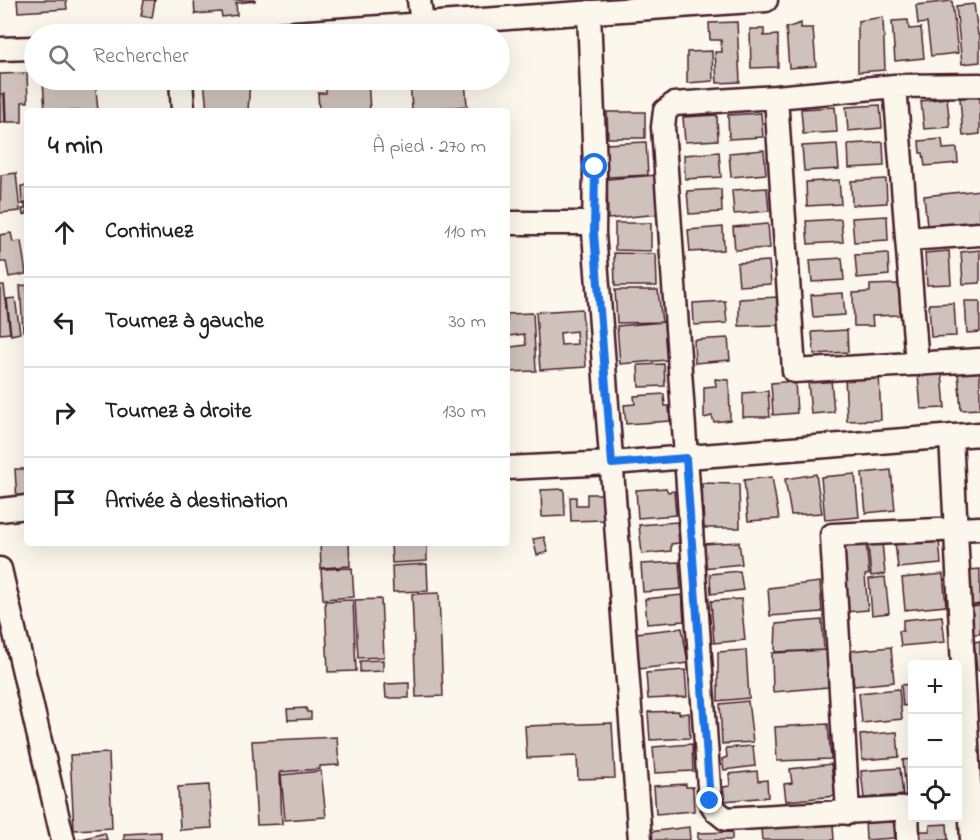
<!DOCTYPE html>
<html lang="fr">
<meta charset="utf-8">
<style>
:root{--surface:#fff;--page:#f2f2f2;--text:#222;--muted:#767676;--line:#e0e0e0}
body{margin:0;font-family:"Indie Flower",sans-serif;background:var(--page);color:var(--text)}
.controls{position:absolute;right:18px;bottom:18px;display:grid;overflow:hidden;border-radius:6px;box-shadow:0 6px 24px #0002}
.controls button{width:54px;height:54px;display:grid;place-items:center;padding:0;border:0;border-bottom:2px solid var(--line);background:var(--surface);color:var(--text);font:30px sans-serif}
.stop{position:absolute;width:18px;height:18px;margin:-14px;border:4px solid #1a73e8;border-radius:50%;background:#fff}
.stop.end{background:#1a73e8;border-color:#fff;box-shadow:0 2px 6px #0008}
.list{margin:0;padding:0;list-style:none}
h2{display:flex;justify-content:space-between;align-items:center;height:78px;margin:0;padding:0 24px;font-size:26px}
h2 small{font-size:20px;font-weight:400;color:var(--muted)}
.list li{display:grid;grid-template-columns:39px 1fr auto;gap:18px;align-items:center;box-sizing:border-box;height:90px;padding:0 24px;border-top:2px solid var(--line)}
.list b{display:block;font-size:22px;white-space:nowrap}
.list em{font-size:20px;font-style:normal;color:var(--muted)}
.icon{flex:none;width:33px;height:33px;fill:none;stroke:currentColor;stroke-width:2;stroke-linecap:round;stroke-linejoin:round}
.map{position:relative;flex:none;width:980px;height:840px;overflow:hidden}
.search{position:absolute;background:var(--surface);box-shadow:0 6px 24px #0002;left:24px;top:24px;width:486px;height:66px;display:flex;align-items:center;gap:15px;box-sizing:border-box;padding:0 21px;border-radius:33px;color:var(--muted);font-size:22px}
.panel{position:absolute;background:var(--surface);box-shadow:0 6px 24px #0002;left:24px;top:108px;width:486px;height:438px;border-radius:6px}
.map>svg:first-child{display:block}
.building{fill:#cfc2bc;stroke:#4a1f2b;stroke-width:1.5;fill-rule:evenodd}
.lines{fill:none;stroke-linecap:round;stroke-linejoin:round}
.minor-casing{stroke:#4a1f2b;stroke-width:27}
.minor{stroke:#fbf7ec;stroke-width:22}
.route{stroke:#1a73e8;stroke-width:8}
</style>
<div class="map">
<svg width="980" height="840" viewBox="0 0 980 840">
<rect width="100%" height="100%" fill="#fbf7ec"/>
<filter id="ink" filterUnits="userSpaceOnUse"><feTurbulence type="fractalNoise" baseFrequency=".0167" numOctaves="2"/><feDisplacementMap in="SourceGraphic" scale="12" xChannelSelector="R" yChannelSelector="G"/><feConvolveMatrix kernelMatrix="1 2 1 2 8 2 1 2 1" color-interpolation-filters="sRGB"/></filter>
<g filter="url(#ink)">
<!-- building -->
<path class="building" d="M17,0H66L67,9L18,12Z
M144,0H155L152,18L141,16Z
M194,0H255V1L236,3L237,15L222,17L221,12L195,14Z
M952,1L958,53L931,56L927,23L918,24L916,5Z
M974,4L978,35H980V62L962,64L956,6Z
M883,17L885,70L858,72V21Z
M908,20L909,29L921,28L924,58L895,61L892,21Z
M737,22L740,82L717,83L715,52H722L721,40H710L709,23Z
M801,23V28H813L816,66L789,68L786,28Z
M750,29H764V36L778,35V67L751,68Z
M712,51L713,81L687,83V52Z
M27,73L28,102H22V122H6L5,94H0V74Z
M43,80H95L98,111H45Z
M204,80H250L248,111H207Z
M325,80H368L370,111H319L318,93H326Z
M410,80H465L467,106L412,110Z
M0,94H4L5,122H0Z
M980,96V134L963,136L960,98Z
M947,98L950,127L924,129L921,101Z
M880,105L882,128L848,131L846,107Z
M835,107L837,132L803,134L801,109Z
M607,112H645V138H608Z
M761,113L763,137L729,139L728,115Z
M717,115L718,140L685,142L683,117Z
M942,139L943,149L957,148L958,163L925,166L923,153H920L919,141Z
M646,142L648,175L608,177L605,144Z
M883,142L884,166L849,168L848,144Z
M837,144L839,169L804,171L802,146Z
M764,150L766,174L731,177L729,153Z
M719,152L721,177L685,179L684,155Z
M16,173L20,211L0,213L1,175Z
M657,175L660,214L608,219L607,179Z
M886,179L887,203L852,205L851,181Z
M839,180L841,204L807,206L806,182Z
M21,186H27V214L23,215L22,209H25V203L22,204Z
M767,188L769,211L734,214L732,190Z
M721,189L722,212L689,214L687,191Z
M980,190V221L927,226L924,196Z
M887,216L888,240L854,242L852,218Z
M841,219L843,242L808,244L806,221Z
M615,223H651V251L615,250Z
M768,224L770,248L735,250L733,227Z
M723,227L724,250L690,252L688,230Z
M11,233L13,242L21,241L26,274L9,277L6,262H0V235Z
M980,250V283L963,284L961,252Z
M949,251L951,284L927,285L925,253Z
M614,253L656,254L657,286H615Z
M888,253L889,275L857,278L855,255Z
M842,258L844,280L812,282L810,260Z
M769,261L771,284L739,286L737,263Z
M899,284L900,315L872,316L873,326H854L853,293L870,292V285Z
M0,285H4L10,333L0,334Z
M27,285V331H23L20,286Z
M615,290H658L662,322L617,323Z
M843,293L845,315L813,317L811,295Z
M778,297L779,325L739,326V299Z
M15,298L20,333L11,335L7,299Z
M725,301L727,323L694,325L693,303Z
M965,301H980V332L967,333Z
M954,303L956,336L931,337L929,304Z
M582,309L586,367L540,370L536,312ZM576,331L577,344L561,345L560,333Z
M533,313L536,371L507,372V314ZM524,334L526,345L511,347L509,336Z
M664,322L667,360L620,364L617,326Z
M847,330L848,352L814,354L812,332Z
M728,338L730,360L695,363L694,340Z
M664,364L665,386L639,387L638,365Z
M980,370V409L961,410L958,372Z
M942,373L945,408L921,409L918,375Z
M879,374L881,420L847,421L845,376Z
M715,379L729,380L730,420L714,422L712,416L704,418V387L716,386Z
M831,379L834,412L811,414L808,381Z
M795,381L797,413L773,415L771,383Z
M768,391L770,417H743V393Z
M664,394L665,406H669L670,421L626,424L624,405L635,404L634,396Z
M15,469H27V500L17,501Z
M891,470L895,510L866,513L862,473Z
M816,474L822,513L791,515L785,479Z
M855,474L859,517L825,520L821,477Z
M772,477L779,519L748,521L744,480Z
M702,483L739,484L740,528H704Z
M666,488L668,492L674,491L676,515L638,518L636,490Z
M564,489L565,516L542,517L541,490Z
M587,494H602L603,520L571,521L570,497H576V505H587Z
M677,522L679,543L671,544V551L642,554L639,525Z
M544,537L548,552L537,555L533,539Z
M939,539L941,564L898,568L895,543Z
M739,542L742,564L703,568L701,544Z
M866,542L869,574L865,575L868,610L845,612L838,545Z
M882,542L885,574L871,576L868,544Z
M320,543H349L350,566L321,568Z
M391,543H427V561L392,563Z
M679,562L681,589L643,592L641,564Z
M427,564L428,591L393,592L392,566Z
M352,568L354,597L323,599L321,569Z
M980,569V604L968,606L969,570Z
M740,571L743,590L711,594L710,574Z
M943,574L946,606L905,610L902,578Z
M885,577L889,613L872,615L869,579Z
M820,582L822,612L770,616L768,588Z
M439,593L443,696L416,697L412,594Z
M682,595L684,621L647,624L645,599Z
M381,599L384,657L358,658L355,600Z
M741,599L745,640L714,643L711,601Z
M353,600L356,671L328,672L325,601Z
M980,606V634H972V607Z
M942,616L945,642L901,646L899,631H903V620Z
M822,620L824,650L775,652L776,624Z
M682,628L688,663L639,669L636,633Z
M980,641V670H977L974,642Z
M891,647L894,682L854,686L850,651Z
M746,650L749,698L718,701V652Z
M827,650L828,687L773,692L772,653Z
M383,660V671L360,672V661Z
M685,670L687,697L648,699L646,673Z
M409,683V698H386L385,684Z
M912,684V720H910L909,705L903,706L901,685Z
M899,689L902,719L862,723L859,693Z
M748,701L753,742L722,744L720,704Z
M306,708L307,712H311V719L288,720L287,709Z
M679,711V714L689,713L690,738L650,740L648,712Z
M612,723L615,778L578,779L577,756L527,758L525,726Z
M828,724L831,759L777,761L775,727Z
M897,732L899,757L862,760L860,735Z
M337,737L339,765L320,766V769L280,772L282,824L257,825L252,741Z
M692,744L693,771L655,773L653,747Z
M753,746L755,766L724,770L722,759L727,757L726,748Z
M109,753L112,828L74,830L70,755Z
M912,759V796L906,797L903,760Z
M831,764L835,796L786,801L784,784L792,783L790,769Z
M900,768L903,795L864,798L861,771Z
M321,771L326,817L285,820L281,775Z
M757,771L758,781L767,780L768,797L725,801L723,787L730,786L729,774Z
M686,784V787H693L694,811L656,814L654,786Z
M209,785L212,828L180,830L178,787Z
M893,818L895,838L866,840L865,820Z
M947,824L948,840H920V831H930V825Z
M833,825L834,840H762L761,829Z
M689,827L690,840H650L649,832Z
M161,832V840H124V834Z
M732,832V840H698V833Z
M105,833L107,840H78Z"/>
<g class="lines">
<!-- minor casing -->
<g class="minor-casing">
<path id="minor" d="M419,0L422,23
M589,12L595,167L594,233L640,840
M280,34L766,0
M0,49L34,48
M181,80L183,111
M895,86L917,364
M776,97L794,371L980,360
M507,223H594
M907,239L980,234
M951,436L972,840
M507,468L612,463L980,434
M0,510L27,507
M0,569L63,840
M907,808L908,840
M912,808L726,819L716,811L710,801L663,127L665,111L674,104L776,97L895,86L980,85
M848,813L832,535L980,528"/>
</g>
<!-- minor -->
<use href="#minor" class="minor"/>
</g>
</g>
<g class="lines" filter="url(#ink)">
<!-- route -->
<path class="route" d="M595,167L594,233L612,464L686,458L710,801"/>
</g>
</svg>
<div class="controls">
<button>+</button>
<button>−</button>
<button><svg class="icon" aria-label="locate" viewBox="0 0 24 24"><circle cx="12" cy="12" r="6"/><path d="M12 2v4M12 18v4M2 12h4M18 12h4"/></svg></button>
</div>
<div class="stop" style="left:595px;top:167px"></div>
<div class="stop end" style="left:710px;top:801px"></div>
<div class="search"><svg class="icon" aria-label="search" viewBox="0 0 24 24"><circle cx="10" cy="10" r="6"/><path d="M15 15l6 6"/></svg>Rechercher</div>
<section class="panel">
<h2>4 min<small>À pied · 270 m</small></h2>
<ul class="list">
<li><svg class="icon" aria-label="ahead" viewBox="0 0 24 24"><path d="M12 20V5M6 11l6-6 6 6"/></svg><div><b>Continuez</b></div><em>110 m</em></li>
<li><svg class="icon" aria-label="left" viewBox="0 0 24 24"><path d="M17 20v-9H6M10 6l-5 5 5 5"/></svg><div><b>Tournez à gauche</b></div><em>30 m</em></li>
<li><svg class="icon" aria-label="right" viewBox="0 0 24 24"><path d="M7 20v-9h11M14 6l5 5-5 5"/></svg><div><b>Tournez à droite</b></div><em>130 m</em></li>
<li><svg class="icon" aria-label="arrive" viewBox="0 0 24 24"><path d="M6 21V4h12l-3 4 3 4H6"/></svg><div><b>Arrivée à destination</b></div></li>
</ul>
</section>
</div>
